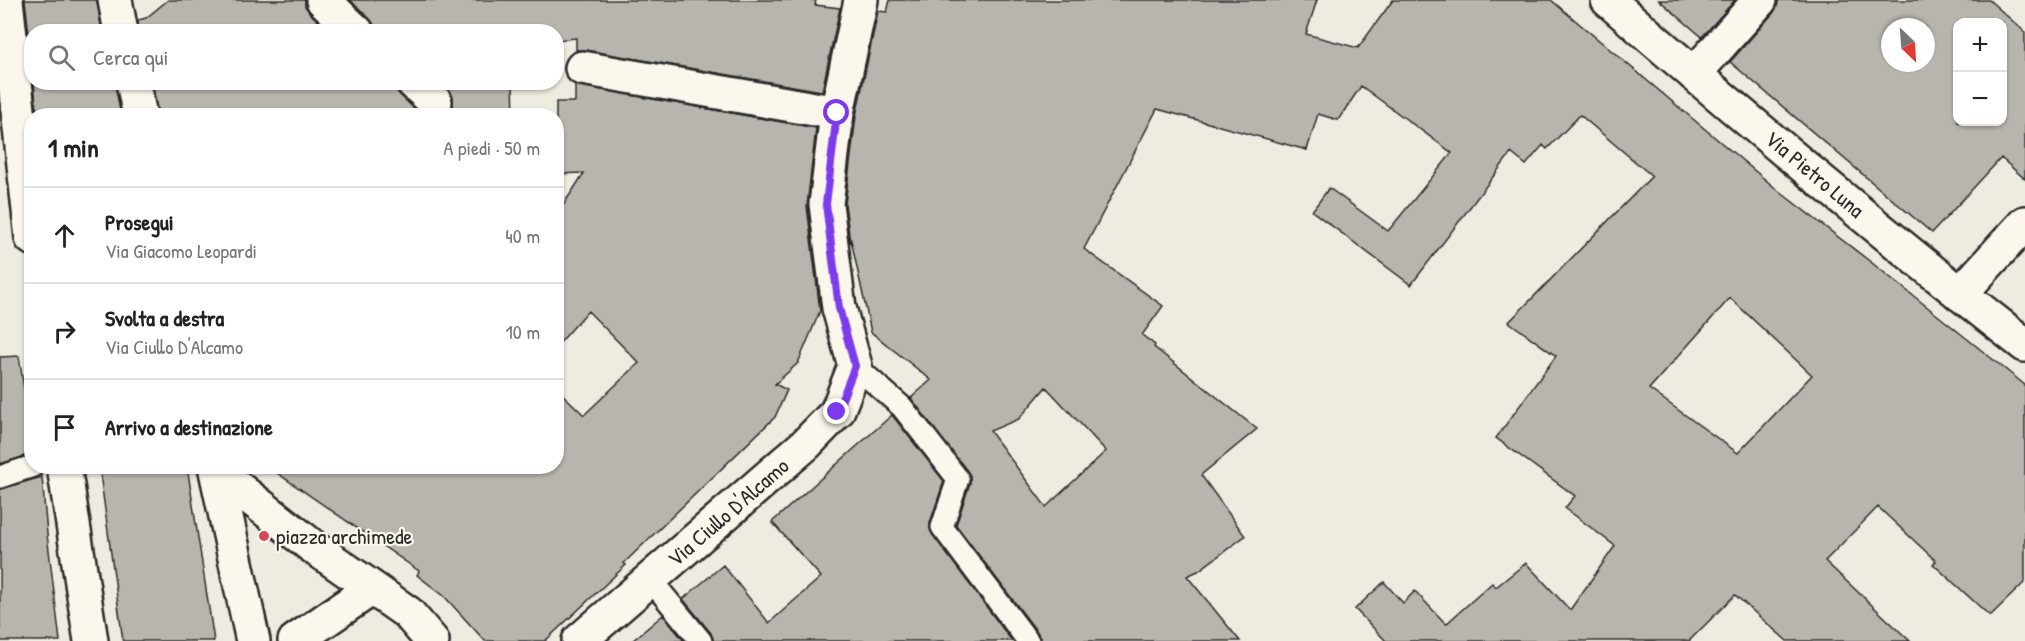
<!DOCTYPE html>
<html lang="it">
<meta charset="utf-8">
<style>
:root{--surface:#fff;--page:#f6f6f6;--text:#222;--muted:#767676;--line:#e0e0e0}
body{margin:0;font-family:"Patrick Hand",sans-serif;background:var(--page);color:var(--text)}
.controls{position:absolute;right:18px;top:18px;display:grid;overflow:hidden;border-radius:12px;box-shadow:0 2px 4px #0004}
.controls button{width:54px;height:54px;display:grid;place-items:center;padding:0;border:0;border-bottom:2px solid var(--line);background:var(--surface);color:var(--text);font:30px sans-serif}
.compass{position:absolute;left:1881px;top:18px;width:54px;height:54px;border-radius:50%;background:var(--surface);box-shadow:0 2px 4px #0004;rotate:155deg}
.stop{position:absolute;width:18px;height:18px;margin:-14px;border:4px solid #7c3aed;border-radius:50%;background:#fff}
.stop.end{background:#7c3aed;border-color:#fff;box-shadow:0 2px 6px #0008}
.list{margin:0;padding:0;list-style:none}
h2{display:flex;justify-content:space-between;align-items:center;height:78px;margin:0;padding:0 24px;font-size:26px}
h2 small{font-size:20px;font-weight:400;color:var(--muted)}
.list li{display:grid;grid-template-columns:39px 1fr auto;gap:18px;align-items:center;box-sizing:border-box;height:96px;padding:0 24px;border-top:2px solid var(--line)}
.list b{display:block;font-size:22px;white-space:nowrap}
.list p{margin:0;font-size:20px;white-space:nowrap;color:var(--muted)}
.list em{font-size:20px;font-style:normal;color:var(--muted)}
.icon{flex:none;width:33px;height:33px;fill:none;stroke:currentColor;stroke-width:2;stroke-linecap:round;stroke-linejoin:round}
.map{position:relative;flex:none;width:2025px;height:641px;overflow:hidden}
.search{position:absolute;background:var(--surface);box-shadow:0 2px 4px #0004;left:24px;top:24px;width:540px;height:66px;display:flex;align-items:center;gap:15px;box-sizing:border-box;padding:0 21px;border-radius:24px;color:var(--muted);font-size:22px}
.panel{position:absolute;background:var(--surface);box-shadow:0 2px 4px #0004;left:24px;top:108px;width:540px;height:366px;border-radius:24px}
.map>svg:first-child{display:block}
.building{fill:#b8b5ae;stroke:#2b2b2b;stroke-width:1.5;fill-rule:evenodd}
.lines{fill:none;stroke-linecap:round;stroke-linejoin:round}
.lane-casing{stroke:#2b2b2b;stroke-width:26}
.street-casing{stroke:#2b2b2b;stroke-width:38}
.secondary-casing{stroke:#2b2b2b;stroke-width:38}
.lane{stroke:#fbf7ec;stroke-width:21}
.street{stroke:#fbf7ec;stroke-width:33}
.secondary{stroke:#fbf7ec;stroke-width:33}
.route{stroke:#7c3aed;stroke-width:8}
.poi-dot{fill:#d1495b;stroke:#fbf7ec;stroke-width:2}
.labels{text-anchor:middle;stroke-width:4.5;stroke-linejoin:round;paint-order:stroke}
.street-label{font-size:22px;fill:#2b2b2b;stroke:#fbf7ec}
.poi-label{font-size:22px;fill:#2b2b2b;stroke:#fbf7ec;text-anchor:start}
</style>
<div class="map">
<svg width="2025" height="641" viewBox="0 0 2025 641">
<rect width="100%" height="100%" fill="#eeebe0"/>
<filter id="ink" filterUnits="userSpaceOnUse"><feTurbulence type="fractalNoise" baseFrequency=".0167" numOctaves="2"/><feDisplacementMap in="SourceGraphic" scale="12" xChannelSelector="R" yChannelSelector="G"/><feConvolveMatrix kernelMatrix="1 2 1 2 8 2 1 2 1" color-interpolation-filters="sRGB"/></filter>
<g filter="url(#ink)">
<!-- building -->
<path class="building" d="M25,0H97L102,32H32V61Z
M168,0H305V6L310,13L329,32H139L138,20L146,18Z
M350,0H816L815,5L840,8L822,91L585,50H576V38L556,40V32H375V26L370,19Z
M890,0H1317L1306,34L1358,48L1393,0H1551L1780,192L1881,270L2025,385V582L1990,616L1933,564L1936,561L1878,507L1825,561L1910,641H1787L1735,595L1689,641H1386L1355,609L1384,582L1403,603L1415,591L1446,624L1492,583L1496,587L1526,563L1570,610L1615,546L1565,508L1575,496L1496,438L1556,356L1509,322L1652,176L1580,115L1547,149L1543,145L1526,165L1511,153L1411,285L1312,211L1329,188L1388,231L1452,153L1361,86L1338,120L1318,114L1307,150L1157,109L1084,249L1163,306L1142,335L1155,345L1154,347L1257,429L1201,475L1245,536L1198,571L1187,576L1240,641H1041L1038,633L956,525L970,483V476L911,398L931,380L871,332L851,240L850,242L845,204L856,116L878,11L887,12ZM1730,298L1812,375L1738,453L1649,389ZM1046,387L1106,451L1046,507L990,431L1019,419Z
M1659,0H1735L1702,37Z
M1778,0H1989L2025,32V179L2001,158L1932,233L1730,62L1774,12ZM1958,22H2002V122H1958ZM1890,27H1926V63H1890Z
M34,82H115L121,116H37Z
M152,82H395V88L400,95L422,116H158Z
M441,82H513L514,116H448L453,107V97Z
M575,85L816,128L807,206L820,311L798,363L775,384L787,390L775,417L624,563L626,565L545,641H485L444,596L417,575L419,571L267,466H556V388L584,415L639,363L588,311L556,347V216L584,173L556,174V102H575Z
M19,356L32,441V454L0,464V357Z
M892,415L944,481L930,523L932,534L1012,641H713L711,633L683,599L723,565L769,623L821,577L772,522Z
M99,466H187L214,641H123Z
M42,477L47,534L60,641H0V489Z
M663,615L684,641H632Z"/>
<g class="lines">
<!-- lane casing -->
<g class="lane-casing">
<path id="lane" d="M855,366L902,407L958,479L942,527L1028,641
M0,477L33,466
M650,579L701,641"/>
</g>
<!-- street casing -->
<g class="street-casing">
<path id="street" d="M6,0L32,238
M115,0L121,32
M323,0L357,32
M582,68L837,113
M1694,74L1760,0
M133,82L140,116
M413,82L435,102
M1960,294L2025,223
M64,466L91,641
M215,466L253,641
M216,471L312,546L408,613L432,641
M295,641L372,588
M579,641L806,444L837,412L855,366L839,308L826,204L837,113L861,0"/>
</g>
<!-- secondary casing -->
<g class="secondary-casing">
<path id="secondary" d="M1608,0C1744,118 1883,234 2025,345"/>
</g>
<!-- lane -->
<use href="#lane" class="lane"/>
<!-- street -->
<use href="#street" class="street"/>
<!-- secondary -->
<use href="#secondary" class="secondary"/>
</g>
</g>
<g class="lines" filter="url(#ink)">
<!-- route -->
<path class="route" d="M837,412L855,366L839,308L826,204L837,113"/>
</g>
<!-- markers -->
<circle class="poi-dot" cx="264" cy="536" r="6"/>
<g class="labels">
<!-- street labels -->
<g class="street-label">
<text transform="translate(1815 174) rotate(40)" y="8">Via Pietro Luna</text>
<text transform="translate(728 512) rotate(-41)" y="8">Via Ciullo D'Alcamo</text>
</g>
<!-- poi labels -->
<g class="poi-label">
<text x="276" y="544">piazza archimede</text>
</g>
</g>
</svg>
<div class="controls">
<button>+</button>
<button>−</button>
</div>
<svg class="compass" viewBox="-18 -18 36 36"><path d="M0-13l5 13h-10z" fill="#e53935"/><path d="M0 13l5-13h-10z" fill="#767676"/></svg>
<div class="stop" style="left:837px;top:113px"></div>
<div class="stop end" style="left:837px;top:412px"></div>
<div class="search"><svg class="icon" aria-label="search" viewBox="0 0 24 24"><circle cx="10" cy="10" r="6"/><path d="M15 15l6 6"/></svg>Cerca qui</div>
<section class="panel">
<h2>1 min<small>A piedi · 50 m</small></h2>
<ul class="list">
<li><svg class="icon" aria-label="ahead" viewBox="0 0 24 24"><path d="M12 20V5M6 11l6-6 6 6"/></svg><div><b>Prosegui</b><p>Via Giacomo Leopardi</p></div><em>40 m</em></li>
<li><svg class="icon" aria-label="right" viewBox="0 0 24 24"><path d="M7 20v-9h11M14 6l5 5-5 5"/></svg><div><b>Svolta a destra</b><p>Via Ciullo D'Alcamo</p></div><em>10 m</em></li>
<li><svg class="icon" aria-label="arrive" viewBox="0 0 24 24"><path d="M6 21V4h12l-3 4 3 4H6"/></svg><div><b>Arrivo a destinazione</b></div></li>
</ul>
</section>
</div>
